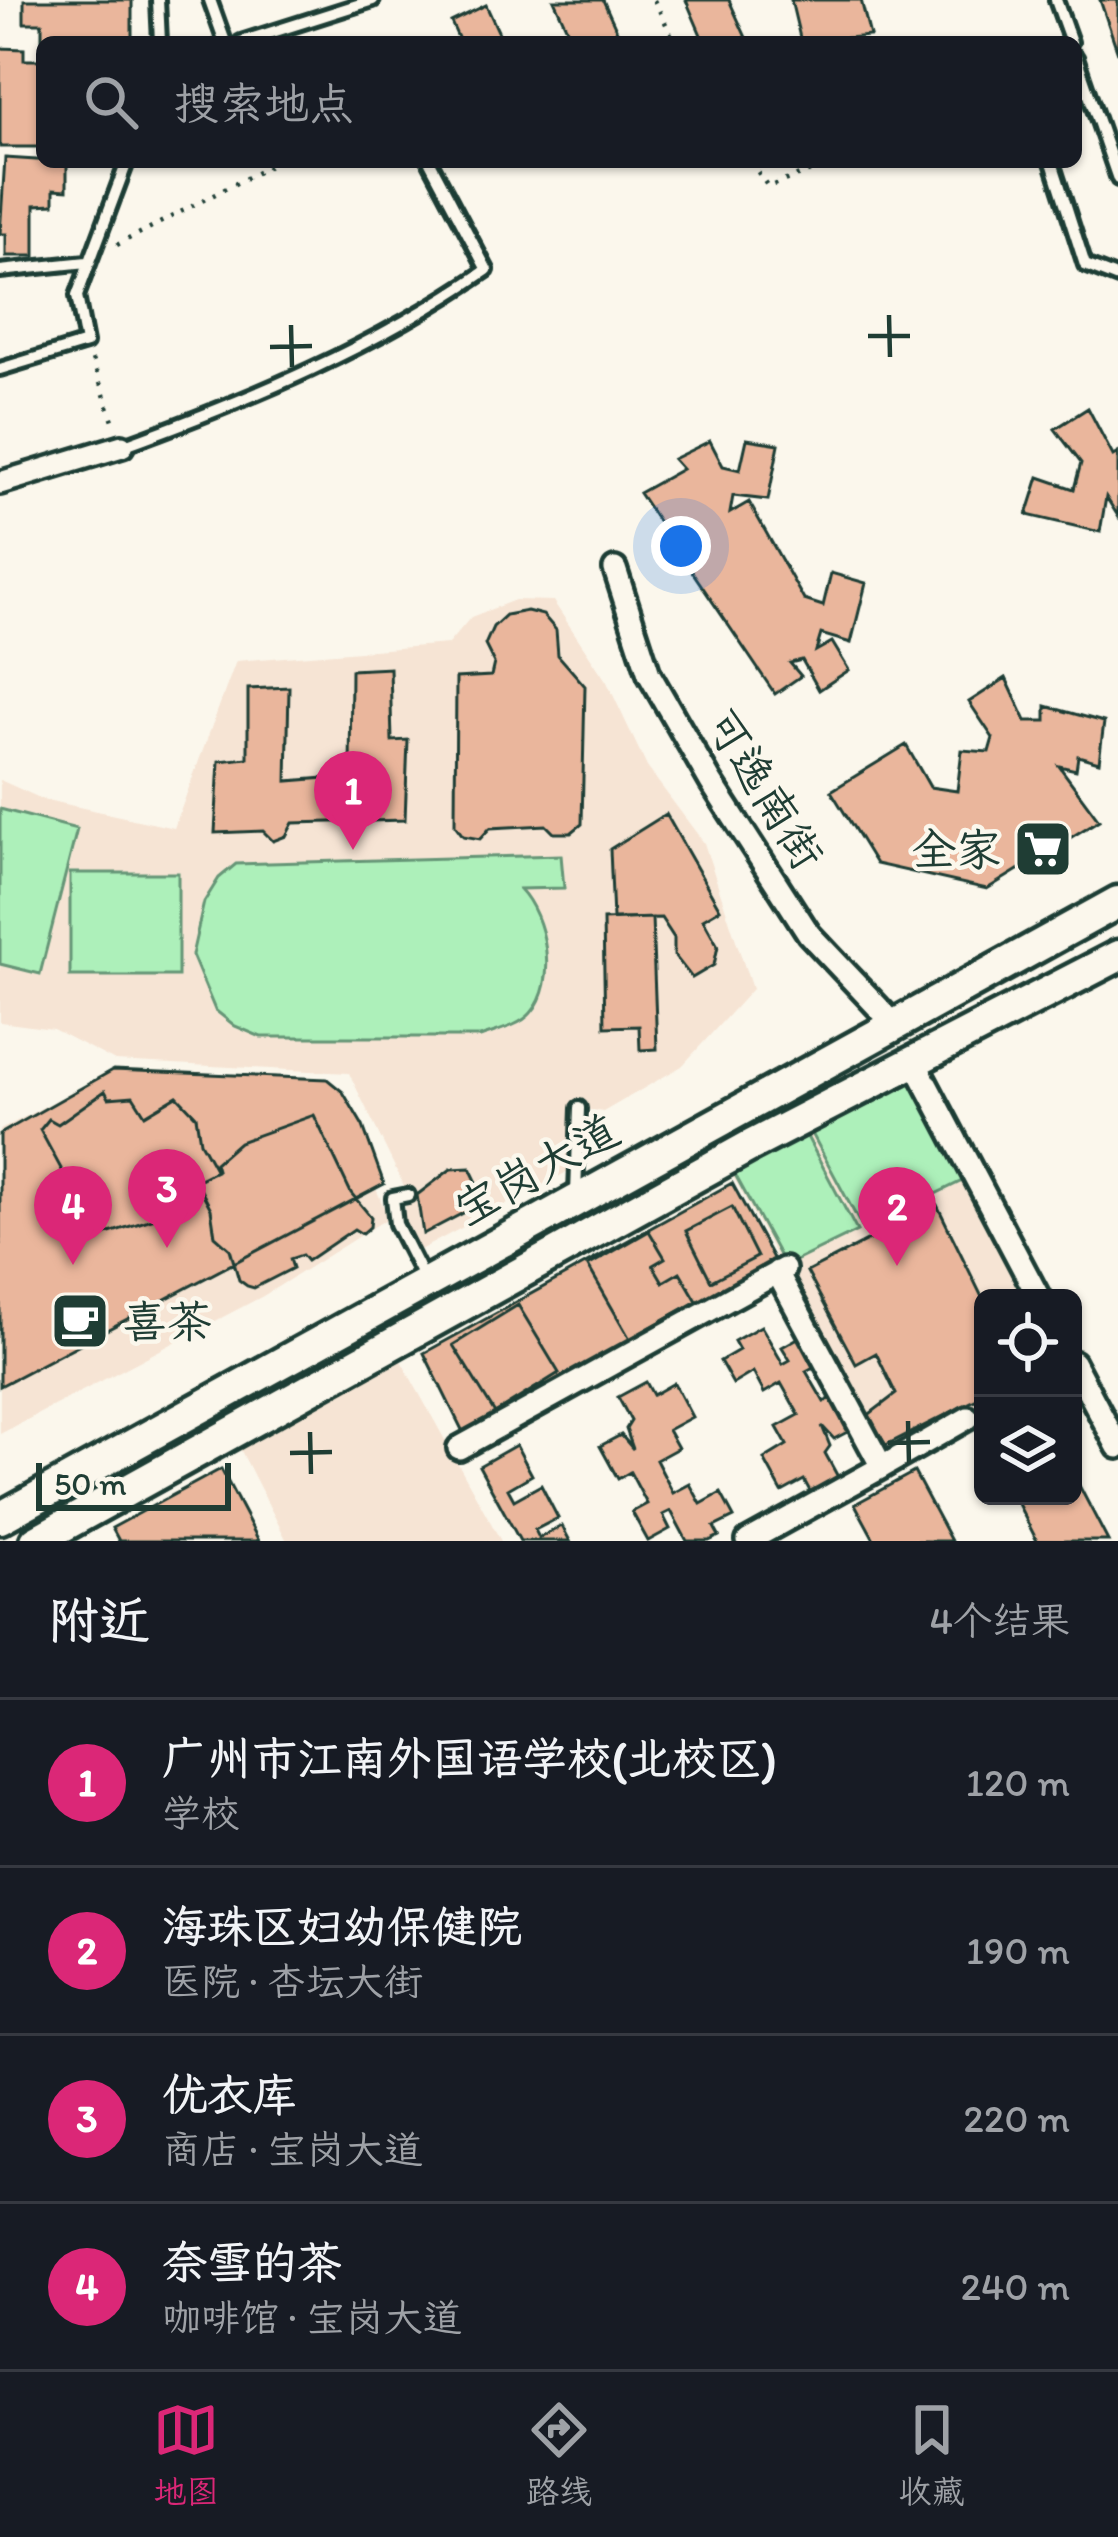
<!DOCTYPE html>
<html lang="zh">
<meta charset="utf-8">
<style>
:root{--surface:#171b24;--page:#242831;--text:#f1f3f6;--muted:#9ea1a6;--line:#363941;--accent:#db2777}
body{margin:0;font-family:Itim,"LXGW WenKai TC",sans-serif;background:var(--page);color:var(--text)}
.controls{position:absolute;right:36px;bottom:36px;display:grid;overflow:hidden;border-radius:18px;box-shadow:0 3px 9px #0004}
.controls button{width:108px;height:108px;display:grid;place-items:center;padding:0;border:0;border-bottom:3px solid var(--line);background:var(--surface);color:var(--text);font:60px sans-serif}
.scale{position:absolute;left:36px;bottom:30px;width:195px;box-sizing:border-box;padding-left:12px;border:6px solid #1f3d34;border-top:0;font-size:33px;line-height:42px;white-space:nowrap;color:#1f3d34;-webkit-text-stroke:9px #fbf7ec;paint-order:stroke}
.you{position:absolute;left:681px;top:546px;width:42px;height:42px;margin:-30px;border:9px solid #fff;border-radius:50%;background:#1a73e8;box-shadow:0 0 0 18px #1a73e833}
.badge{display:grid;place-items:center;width:78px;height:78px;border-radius:50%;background:var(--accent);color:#fff;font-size:39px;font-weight:700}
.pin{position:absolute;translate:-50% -99px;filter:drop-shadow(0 3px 6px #0008)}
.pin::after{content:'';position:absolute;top:63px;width:42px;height:36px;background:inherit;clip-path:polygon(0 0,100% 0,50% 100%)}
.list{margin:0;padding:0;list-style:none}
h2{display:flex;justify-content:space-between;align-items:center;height:156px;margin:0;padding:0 48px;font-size:51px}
h2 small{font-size:39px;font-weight:400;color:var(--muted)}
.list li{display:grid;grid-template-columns:78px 1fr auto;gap:36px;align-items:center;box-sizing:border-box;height:168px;padding:0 48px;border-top:3px solid var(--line)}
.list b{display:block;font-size:45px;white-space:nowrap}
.list p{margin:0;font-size:39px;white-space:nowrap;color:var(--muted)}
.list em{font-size:39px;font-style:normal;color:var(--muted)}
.icon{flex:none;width:66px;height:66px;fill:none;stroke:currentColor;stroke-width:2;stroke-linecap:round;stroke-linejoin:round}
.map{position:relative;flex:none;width:1118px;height:1541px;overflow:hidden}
.search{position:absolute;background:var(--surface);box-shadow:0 3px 9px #0004;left:36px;right:36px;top:36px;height:132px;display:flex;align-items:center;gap:30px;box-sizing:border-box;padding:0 42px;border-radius:18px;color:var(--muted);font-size:45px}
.sheet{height:828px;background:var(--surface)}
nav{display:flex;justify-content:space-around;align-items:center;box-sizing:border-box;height:168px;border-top:3px solid var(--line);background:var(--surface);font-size:33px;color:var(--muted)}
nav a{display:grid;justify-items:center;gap:6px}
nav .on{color:var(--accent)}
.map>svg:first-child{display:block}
.built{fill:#f6e4d4}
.green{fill:#adf0ba;stroke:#669677;stroke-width:3}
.building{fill:#eab69c;stroke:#1f3d34;stroke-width:3}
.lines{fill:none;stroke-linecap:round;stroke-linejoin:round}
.service-casing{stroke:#1f3d34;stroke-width:20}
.minor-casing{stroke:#1f3d34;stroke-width:30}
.secondary-casing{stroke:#1f3d34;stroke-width:39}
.path{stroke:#1f3d34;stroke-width:4.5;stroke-dasharray:3 9;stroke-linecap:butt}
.service{stroke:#fbf7ec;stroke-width:10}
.minor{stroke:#fbf7ec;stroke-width:21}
.secondary{stroke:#fbf7ec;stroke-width:30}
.ticks{fill:none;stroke:#1f3d34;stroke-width:4.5}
.labels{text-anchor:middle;stroke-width:9;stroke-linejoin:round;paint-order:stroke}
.street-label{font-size:45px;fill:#1f3d34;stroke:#fbf7ec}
.poi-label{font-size:45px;fill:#1f3d34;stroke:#fbf7ec;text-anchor:end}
</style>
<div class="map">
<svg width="1118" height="1541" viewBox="0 0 1118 1541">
<rect width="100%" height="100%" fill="#fbf7ec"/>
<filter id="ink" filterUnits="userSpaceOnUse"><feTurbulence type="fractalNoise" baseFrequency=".00833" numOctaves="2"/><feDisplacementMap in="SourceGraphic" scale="24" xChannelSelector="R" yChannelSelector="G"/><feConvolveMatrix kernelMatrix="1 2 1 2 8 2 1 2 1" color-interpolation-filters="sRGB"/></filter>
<g filter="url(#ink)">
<!-- built -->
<path class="built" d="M515,600L553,601L607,682L647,767L704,843L752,989L682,1066L603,1112L572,1107L567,1172L416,1252L403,1217L408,1194L349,1073L115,1061L53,1029L0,1022V780L42,799L174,828L236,661L448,644L471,617Z
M113,1070L347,1117L388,1218L263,1296L0,1434V1130Z
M911,1073L1030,1298H983V1418L971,1425L964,1409L882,1454L728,1167Z
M394,1348L501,1541H287L234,1437Z"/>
<!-- green -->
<path class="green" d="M0,809L77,829L40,974L0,964Z
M561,855L564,888L520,889C546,916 559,982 531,1013C520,1026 496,1031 480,1037H261L235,1026L215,1010L192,955L204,902L219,878L236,864Z
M70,873H178V976H70Z
M909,1077L964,1180L863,1229L809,1128Z
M804,1131L857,1231L785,1266L732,1169Z"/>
<!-- building -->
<path class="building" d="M24,0H132V39L42,42V147H0V48L24,49V60H42V23H24Z
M554,0H603L622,42H573Z
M686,0H729L748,42H704Z
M791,0H861L870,36L801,42Z
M1100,0H1118V53Z
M486,5L503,42H460L451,22Z
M5,158L67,162V190L54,189V204L35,205V256H6V234H0Z
M1088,408L1113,456L1118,453V516L1106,497L1100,532L1027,515L1039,477L1074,489L1081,463L1055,429Z
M747,439L779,444L768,500L733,496L730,513L749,502L804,600L823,606L831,573L866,583L851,643L821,634L816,651L832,642L849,670L819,690L802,660L790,663L801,676L775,694L639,493L682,469L673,459L710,441L723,466L740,470Z
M527,611L543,615L556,630L558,655L585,686L582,824L571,833H554L546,825L490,828L480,839L463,836L455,825L456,678L491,676L494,663L485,645L493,627L506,615Z
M390,668L392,741L408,740L405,820L293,823L286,836L273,841L263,831L215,833L219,761L248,758V689L289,687L287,781L350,776L351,670Z
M1006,678L1026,721H1046V706L1104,722L1099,762L1078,756L1076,770L1059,766L1099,820L987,889L876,864L831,791L906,745L930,787L957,791L962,750L989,752L993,738L969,702Z
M666,814L720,909L703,919L718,946L714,965L692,978L674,955V938L661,918L613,919L610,849Z
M652,918L657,1049L640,1050L639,1026L605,1027L603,920Z
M113,1070L327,1079L343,1092L363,1126L384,1184L0,1386V1134Z
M105,1091L109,1098L133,1096L145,1115L177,1096L196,1116L200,1142L216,1171L195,1181L197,1188L167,1214L98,1237L40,1130L49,1119L58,1124Z
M314,1115L351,1193L371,1217L370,1227L362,1234L354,1229L307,1261L302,1255L290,1259L293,1268L254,1288L247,1286L239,1280L230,1249L215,1236L211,1209L196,1181L217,1170L215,1163L239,1142Z
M470,1168L486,1201L423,1234L417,1195L451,1169Z
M732,1183L775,1262L464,1434L424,1353Z
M937,1205L983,1299V1396L886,1445L867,1416L896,1394L876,1353L856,1364L807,1272Z
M732,1207L757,1257L711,1281L686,1231Z
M649,1231L665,1258L653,1265L663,1282L680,1272L697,1301L630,1339L588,1266Z
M518,1305L559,1373L495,1413L453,1345Z
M761,1326L783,1364L790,1360L782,1347L805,1334L821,1363L806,1371L824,1402L837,1395L855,1428L834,1439L822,1426L830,1446L825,1453L838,1477L811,1493L804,1480L782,1492L764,1459L787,1445L777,1427L799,1415L781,1383L764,1393L753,1372L733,1384L720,1361L739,1350L734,1341Z
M646,1382L653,1395L674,1383L692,1417L668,1430L678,1448L656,1460L673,1493L690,1484L701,1504L721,1493L734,1517L714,1527L719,1536L709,1541H687L671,1511L663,1515L670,1529L648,1541L632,1512L647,1504L630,1472L618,1479L600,1446L621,1435L633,1449L626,1429L631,1421L618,1397Z
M516,1445L532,1475L508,1489L514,1500L541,1485L558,1518L535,1530L539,1538L562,1526L570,1541H520L479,1466Z
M221,1469L259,1541H119L112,1528Z
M914,1472L951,1541H875L855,1504Z
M1073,1474L1108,1541H1037L1014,1496H1073Z"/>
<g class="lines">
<!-- service casing -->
<g class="service-casing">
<path id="service" d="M158,0L160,42
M210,0L225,42
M1056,0L1071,42
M241,42L373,0
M1076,57L1118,179
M1052,162L1085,265L1118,278
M0,271L87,262
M0,369L86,343L77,296L127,162
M122,446C251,399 374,348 487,270L430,162
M576,1194L579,1108
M408,1195L393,1198L396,1224L424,1279"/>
</g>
<!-- minor casing -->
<g class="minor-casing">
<path id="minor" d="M0,483L122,446
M615,569L649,674L711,782L809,934L893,1023
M915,1063L1039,1298
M777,1272L882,1467L968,1418
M1073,1362L1118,1447
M459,1448L784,1269
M748,1541L882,1467"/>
</g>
<!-- secondary casing -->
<g class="secondary-casing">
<path id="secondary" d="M0,1518L1118,902
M36,1541L750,1146L1118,956"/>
</g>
<!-- path -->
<path class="path" d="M654,0L675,42
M751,162L768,187L834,162
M117,245L277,162
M92,360L114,423"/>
<!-- service -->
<use href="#service" class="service"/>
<!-- minor -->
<use href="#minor" class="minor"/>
<!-- secondary -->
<use href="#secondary" class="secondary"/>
</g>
</g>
<!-- ticks -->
<path class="ticks" d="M889,315L890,357M291,325L292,367M868,336H910M270,347L312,346M908,1421L909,1463M310,1432L311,1474M888,1443L930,1442M290,1453L332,1452"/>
<!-- icons -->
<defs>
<g id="supermarket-square" transform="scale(3)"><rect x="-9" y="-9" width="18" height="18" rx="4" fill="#1f3d34" stroke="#fbf7ec"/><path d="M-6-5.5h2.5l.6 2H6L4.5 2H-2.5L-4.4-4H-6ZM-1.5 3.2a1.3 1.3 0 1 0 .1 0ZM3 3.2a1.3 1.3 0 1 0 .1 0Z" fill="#fff"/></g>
<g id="cafe-square" transform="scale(3)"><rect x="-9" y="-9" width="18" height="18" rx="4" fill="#1f3d34" stroke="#fbf7ec"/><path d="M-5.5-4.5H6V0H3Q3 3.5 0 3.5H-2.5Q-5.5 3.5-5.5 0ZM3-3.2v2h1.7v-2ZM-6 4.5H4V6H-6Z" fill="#fff"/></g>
</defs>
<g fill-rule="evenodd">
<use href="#supermarket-square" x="1043" y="849"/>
<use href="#cafe-square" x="80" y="1321"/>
</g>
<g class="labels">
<!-- street labels -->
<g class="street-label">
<text transform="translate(765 788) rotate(58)" y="16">可逸南街</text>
<text transform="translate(536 1169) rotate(-29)" y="16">宝岗大道</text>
</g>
<!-- poi labels -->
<g class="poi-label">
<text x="1001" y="865">全家</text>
<text x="122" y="1337" text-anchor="start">喜茶</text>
</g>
</g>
</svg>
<div class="controls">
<button><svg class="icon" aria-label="locate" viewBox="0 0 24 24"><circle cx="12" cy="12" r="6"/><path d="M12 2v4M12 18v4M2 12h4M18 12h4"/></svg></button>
<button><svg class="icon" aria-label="layers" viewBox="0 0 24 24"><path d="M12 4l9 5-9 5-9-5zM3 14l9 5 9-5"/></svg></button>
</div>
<div class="scale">50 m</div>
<div class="you"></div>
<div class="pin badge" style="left:353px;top:850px">1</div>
<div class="pin badge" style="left:897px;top:1266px">2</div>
<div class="pin badge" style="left:167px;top:1248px">3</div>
<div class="pin badge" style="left:73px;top:1265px">4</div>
<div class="search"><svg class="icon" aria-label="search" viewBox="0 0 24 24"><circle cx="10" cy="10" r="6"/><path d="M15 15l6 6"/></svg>搜索地点</div>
</div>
<section class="sheet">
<h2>附近<small>4个结果</small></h2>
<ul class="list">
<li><span class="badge">1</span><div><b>广州市江南外国语学校(北校区)</b><p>学校</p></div><em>120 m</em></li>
<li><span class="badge">2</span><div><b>海珠区妇幼保健院</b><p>医院 · 杏坛大街</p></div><em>190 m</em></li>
<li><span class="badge">3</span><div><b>优衣库</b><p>商店 · 宝岗大道</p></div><em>220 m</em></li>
<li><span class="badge">4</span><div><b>奈雪的茶</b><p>咖啡馆 · 宝岗大道</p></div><em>240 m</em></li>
</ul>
</section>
<nav>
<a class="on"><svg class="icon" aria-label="map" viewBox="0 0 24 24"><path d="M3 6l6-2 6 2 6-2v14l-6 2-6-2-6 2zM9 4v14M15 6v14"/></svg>地图</a>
<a><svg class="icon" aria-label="directions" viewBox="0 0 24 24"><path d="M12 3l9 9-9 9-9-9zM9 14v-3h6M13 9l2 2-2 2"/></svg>路线</a>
<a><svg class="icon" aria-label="saved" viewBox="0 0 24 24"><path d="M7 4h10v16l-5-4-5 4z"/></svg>收藏</a>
</nav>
